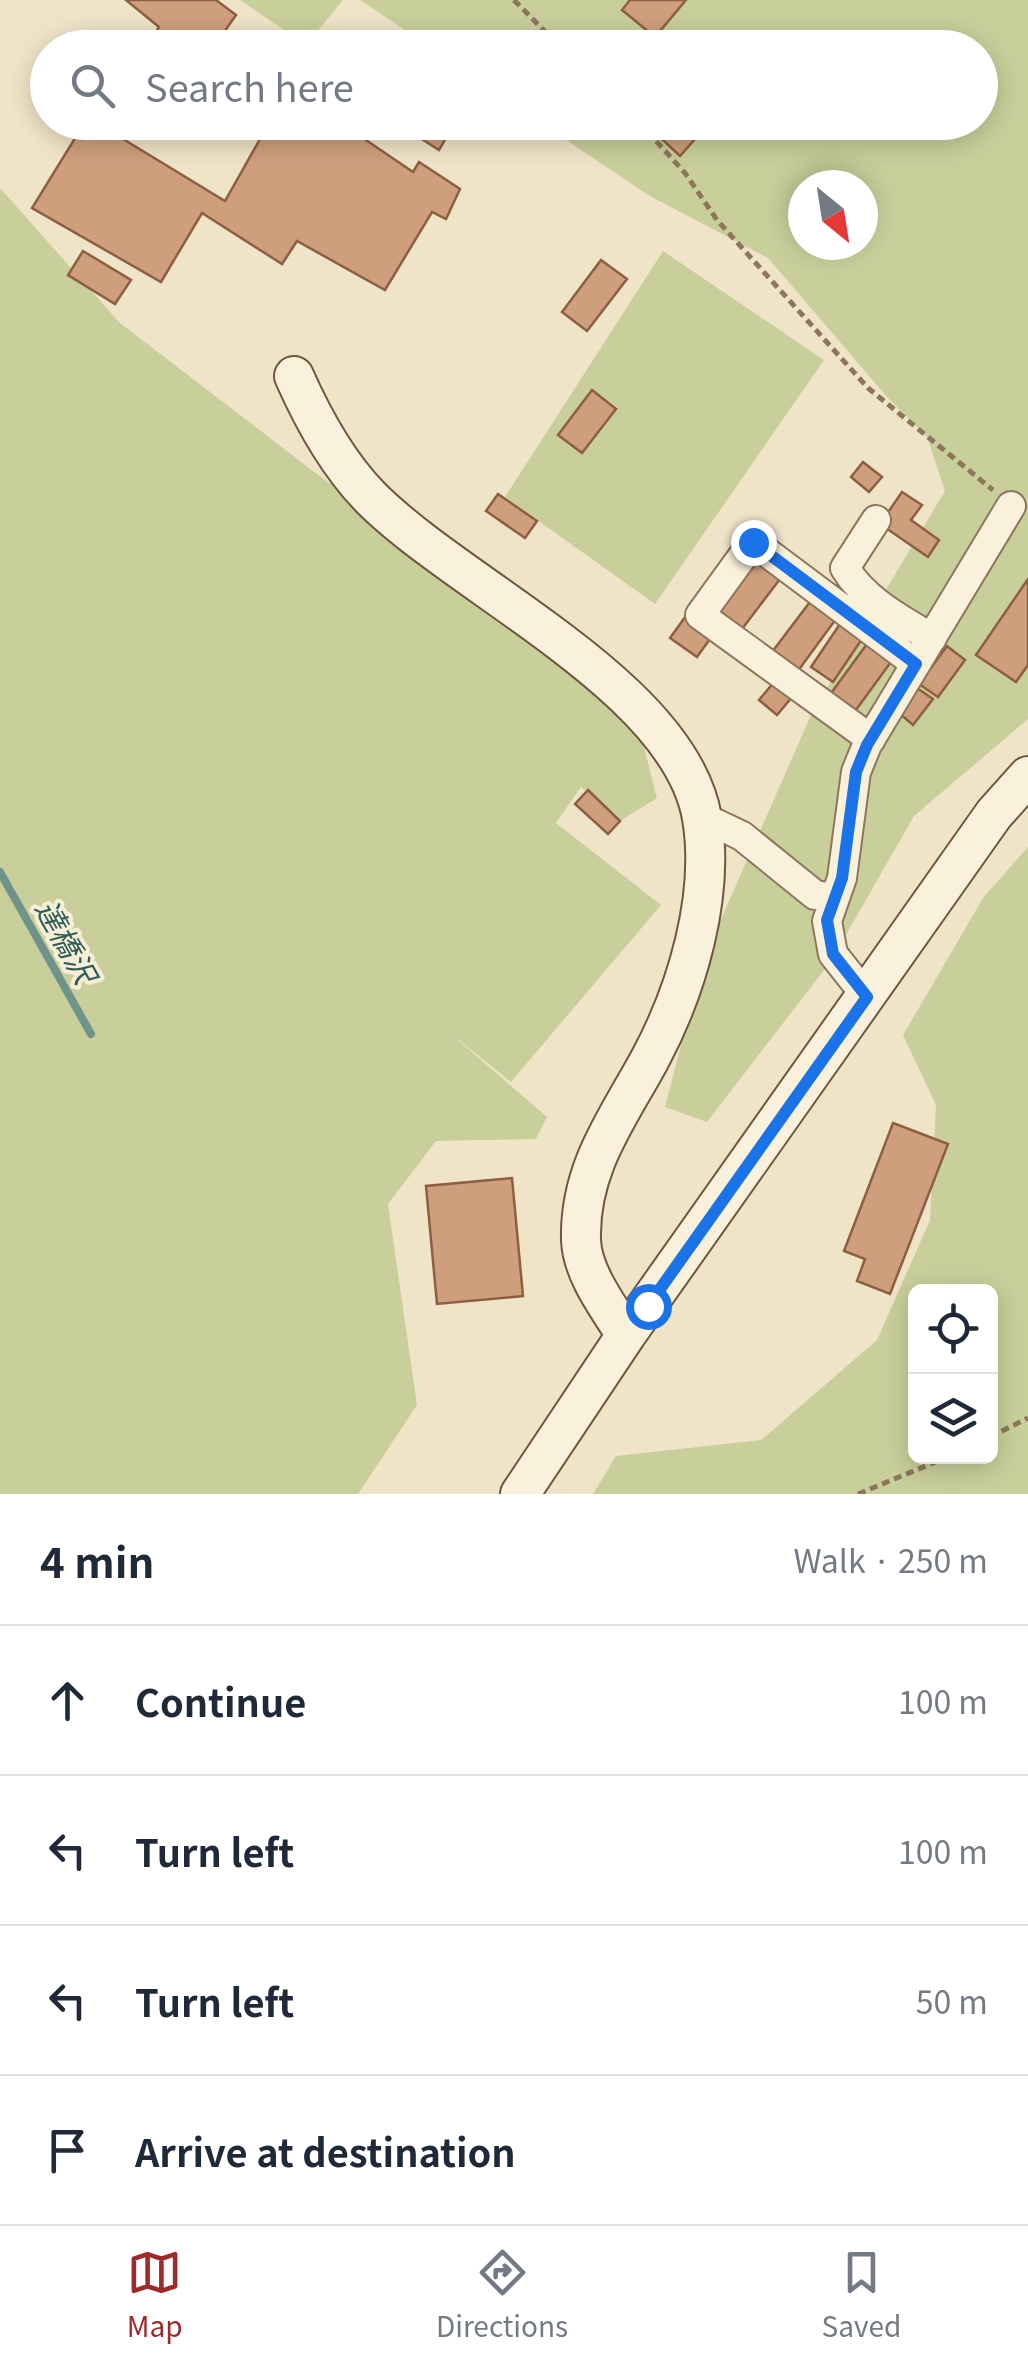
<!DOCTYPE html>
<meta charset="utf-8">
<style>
:root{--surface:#fff;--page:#f6f6f7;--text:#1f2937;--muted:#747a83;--line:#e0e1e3;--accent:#9e2a2b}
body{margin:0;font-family:Georgia,"Noto Sans JP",serif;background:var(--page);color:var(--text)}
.controls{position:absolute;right:30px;bottom:30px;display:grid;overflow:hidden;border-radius:15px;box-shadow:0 5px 25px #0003}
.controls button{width:90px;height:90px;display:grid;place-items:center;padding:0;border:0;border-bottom:2px solid var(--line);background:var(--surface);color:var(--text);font:50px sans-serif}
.compass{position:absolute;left:788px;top:170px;width:90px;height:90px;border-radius:50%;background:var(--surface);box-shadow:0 5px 25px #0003;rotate:150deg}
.stop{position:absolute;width:30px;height:30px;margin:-22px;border:8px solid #1a73e8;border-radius:50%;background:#fff}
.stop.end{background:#1a73e8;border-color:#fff;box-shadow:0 2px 10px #0008}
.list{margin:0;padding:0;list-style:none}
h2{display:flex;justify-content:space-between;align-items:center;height:130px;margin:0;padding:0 40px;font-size:42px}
h2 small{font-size:32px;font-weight:400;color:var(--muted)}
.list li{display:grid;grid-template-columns:65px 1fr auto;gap:30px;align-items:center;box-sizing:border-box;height:150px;padding:0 40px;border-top:2px solid var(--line)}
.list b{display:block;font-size:38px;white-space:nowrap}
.list em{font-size:32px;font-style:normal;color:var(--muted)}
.icon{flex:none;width:55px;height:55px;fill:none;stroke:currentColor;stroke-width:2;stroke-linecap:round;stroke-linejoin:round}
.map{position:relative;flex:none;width:1028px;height:1494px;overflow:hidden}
.search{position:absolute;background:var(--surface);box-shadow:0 5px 25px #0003;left:30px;right:30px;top:30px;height:110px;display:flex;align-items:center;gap:25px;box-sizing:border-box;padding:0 35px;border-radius:55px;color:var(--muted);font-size:38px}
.sheet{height:730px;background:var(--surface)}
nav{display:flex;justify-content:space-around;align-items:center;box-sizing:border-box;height:140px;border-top:2px solid var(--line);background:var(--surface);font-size:28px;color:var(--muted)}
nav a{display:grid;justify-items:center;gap:5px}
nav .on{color:var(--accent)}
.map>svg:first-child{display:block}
.green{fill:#c9cf9b;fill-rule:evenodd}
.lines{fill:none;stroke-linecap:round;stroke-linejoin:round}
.stream{stroke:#6f938a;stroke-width:8}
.building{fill:#cf9f7d;stroke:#8d5f41;stroke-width:2.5}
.street-casing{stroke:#8d765c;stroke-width:32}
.secondary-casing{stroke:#6f573f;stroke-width:42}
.path{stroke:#8d765c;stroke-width:5;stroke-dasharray:8 5;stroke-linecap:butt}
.street{stroke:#faf1dc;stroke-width:28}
.secondary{stroke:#faf1dc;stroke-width:38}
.route{stroke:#1a73e8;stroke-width:12}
.labels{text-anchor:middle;stroke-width:8;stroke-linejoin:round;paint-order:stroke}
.water-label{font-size:30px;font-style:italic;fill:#2f5d5a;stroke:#f7eed8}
</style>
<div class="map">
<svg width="1028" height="1494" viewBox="0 0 1028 1494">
<rect width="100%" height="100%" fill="#f0e4c8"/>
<!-- green -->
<path class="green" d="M240,0H343L306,45Z
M360,0H1028V719L914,816L831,961L707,1122L665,1107L703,960L812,713L945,491L927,437L887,397L768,258L648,195L541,123L980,122V48L430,47ZM803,185H863V245H803Z
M0,188L120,323L309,468L633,704L657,798L620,821L581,787L556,823L661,905L511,1082L449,1032L547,1117L536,1139L436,1141L388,1204L417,1405L358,1494H0Z
M663,251L824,360L655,604L505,497Z
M1028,847V1494H593L616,1456L761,1440L877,1340L930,1220L936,1105L903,1035L983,898ZM916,1292H990V1456H916Z"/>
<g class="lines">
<!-- stream -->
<path class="stream" d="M0,872L91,1034"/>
</g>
<!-- building -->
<path class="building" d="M126,0H216L236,15L213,48H145L159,27Z
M630,0H686L655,37L622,10Z
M371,32L395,48H361Z
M85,122H95L225,201L264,132L247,122H369L360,136L413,172L419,162L460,189L446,219L432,212L385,290L297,241L282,264L202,213L161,282L32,208Z
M395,122H455L439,150Z
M659,122H710L680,156L652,130Z
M83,251L131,280L115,304L68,275Z
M601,260L627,279L587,331L562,312Z
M592,390L616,409L582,453L558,435Z
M863,462L882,477L869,492L851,477Z
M902,492L922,505L911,520L939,540L928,557L880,524Z
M498,494L537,521L525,538L486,511Z
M760,551L786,571L739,633L713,614Z
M1028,579V665L1016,682L976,655Z
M816,594L841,612L795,675L769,656Z
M688,613L715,632L697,657L670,638Z
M844,618L866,633L833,682L811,667Z
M872,637L896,655L853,714L829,696Z
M947,646L965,660L938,697L919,684Z
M780,675L798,690L777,715L759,700Z
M917,688L933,699L913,725L899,713Z
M588,790L620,821L608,834L575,804Z
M893,1123L948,1144L890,1294L857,1281L865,1259L844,1251Z
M512,1178L523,1296L437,1304L426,1186Z"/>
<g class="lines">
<!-- street casing -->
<g class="street-casing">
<path id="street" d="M876,520L845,568C864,600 900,619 932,638
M871,739L700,615L753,542L916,664
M702,817L742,836L815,895L835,898
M867,997L833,954L827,921L842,878L856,772L867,745L1011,506"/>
</g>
<!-- secondary casing -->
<g class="secondary-casing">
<path id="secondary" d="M294,376C313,419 337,463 370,497C460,588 680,687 702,818C715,896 687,990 650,1059C618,1118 579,1168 581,1240C582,1273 609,1308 626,1335
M520,1494L626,1335L994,814L1028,776"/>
</g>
<!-- path -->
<path class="path" d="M514,0L561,48
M639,122L685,173L717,220L868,388L993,490
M990,1437L1028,1418
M858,1494L950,1456"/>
<!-- street -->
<use href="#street" class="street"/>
<!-- secondary -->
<use href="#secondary" class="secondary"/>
</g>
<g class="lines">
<!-- route -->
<path class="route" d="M648,1306L867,997L833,954L827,920L842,878L856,772L867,745L916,664L753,542"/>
</g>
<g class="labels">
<!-- water labels -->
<g class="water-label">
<text transform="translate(65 942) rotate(61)" y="10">達橋沢</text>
</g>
</g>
</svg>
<div class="controls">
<button><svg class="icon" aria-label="locate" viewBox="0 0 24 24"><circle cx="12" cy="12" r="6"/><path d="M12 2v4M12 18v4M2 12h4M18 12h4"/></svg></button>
<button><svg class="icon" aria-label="layers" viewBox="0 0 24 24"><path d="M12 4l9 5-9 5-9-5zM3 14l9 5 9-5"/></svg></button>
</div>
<svg class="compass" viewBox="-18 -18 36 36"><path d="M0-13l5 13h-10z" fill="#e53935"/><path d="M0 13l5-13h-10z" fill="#747a83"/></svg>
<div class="stop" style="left:648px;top:1306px"></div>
<div class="stop end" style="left:753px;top:542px"></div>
<div class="search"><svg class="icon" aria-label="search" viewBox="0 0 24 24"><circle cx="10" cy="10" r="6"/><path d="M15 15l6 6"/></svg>Search here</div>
</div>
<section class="sheet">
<h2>4 min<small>Walk · 250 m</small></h2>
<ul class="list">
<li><svg class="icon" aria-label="ahead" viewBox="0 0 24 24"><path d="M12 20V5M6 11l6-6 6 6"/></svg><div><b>Continue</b></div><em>100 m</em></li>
<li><svg class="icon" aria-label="left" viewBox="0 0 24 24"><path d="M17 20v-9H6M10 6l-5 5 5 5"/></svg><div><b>Turn left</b></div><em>100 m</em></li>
<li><svg class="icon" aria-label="left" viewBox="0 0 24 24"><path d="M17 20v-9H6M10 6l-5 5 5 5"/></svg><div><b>Turn left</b></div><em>50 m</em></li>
<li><svg class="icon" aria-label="arrive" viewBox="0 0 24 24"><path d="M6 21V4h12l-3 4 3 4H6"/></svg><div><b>Arrive at destination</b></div></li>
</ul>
</section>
<nav>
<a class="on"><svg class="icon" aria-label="map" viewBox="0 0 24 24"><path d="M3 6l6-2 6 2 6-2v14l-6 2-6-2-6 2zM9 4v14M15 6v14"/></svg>Map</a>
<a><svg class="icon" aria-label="directions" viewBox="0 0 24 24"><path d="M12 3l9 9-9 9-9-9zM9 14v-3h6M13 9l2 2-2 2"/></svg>Directions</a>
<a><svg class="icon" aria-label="saved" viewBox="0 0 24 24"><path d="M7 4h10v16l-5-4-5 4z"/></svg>Saved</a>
</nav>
